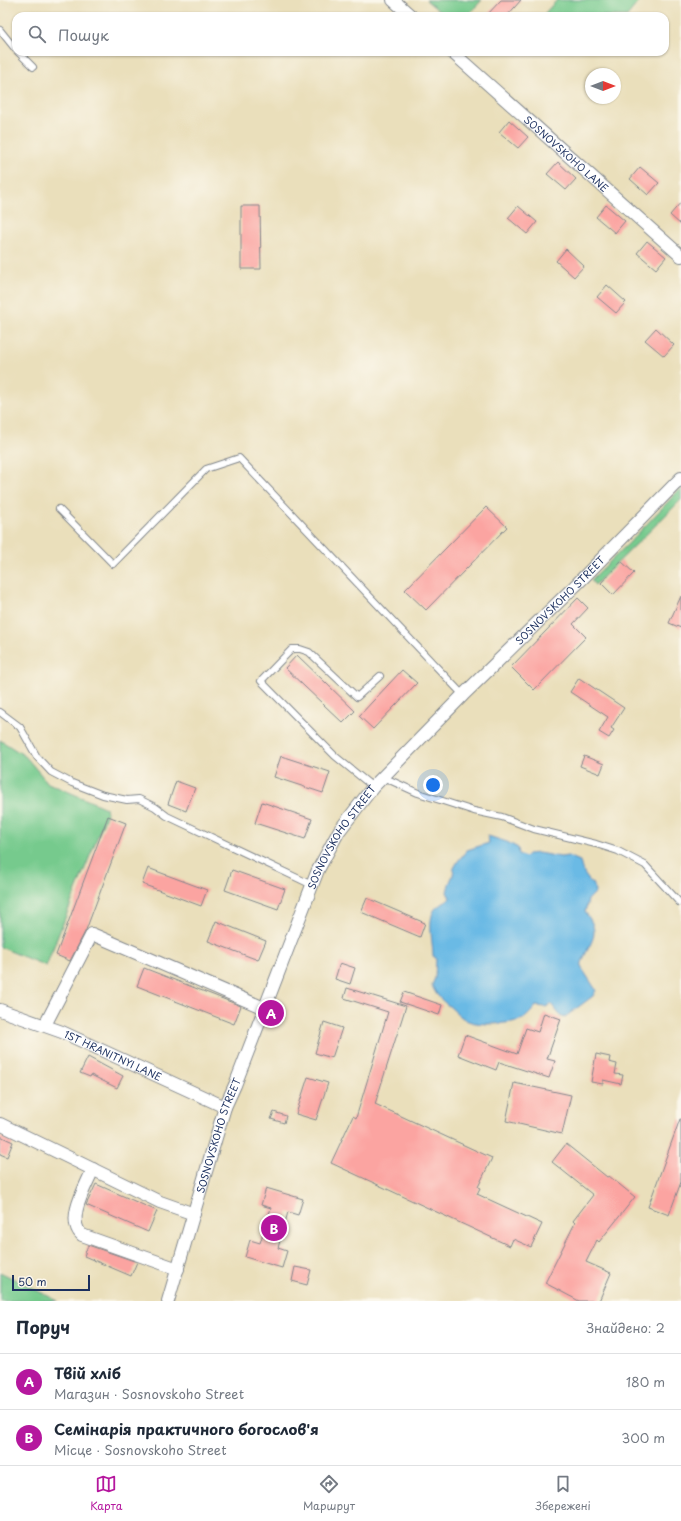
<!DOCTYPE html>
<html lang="uk">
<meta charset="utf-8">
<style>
:root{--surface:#fff;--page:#f6f6f7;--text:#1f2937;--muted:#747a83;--line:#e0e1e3;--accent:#b5179e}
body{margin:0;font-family:"Playpen Sans",sans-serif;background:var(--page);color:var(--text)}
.compass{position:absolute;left:585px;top:68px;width:36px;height:36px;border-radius:50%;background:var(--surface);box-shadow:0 1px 3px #0004;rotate:90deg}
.scale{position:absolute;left:12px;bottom:10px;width:78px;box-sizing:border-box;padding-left:4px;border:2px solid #1b2f5e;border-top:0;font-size:11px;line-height:14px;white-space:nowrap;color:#1b2f5e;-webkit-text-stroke:3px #fbf7ec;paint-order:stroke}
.you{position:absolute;left:433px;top:785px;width:14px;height:14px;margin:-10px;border:3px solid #fff;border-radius:50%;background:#1a73e8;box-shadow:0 0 0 6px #1a73e833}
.badge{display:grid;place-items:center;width:26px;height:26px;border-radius:50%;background:var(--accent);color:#fff;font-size:13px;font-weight:700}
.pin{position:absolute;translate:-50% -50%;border:2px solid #fff;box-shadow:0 1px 4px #0006}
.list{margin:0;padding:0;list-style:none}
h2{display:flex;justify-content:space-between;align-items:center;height:52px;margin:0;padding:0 16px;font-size:17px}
h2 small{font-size:13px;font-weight:400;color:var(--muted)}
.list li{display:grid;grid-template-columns:26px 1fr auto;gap:12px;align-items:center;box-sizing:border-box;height:56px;padding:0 16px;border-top:1px solid var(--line)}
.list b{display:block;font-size:15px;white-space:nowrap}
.list p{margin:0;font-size:13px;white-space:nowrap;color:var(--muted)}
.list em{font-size:13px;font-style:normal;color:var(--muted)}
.icon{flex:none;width:22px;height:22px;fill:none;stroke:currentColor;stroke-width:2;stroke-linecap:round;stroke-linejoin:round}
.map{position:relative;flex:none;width:681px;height:1301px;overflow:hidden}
.search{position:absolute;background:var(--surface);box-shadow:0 1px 3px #0004;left:12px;right:12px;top:12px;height:44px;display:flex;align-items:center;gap:10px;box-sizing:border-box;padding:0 14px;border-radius:12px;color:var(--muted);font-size:15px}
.sheet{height:164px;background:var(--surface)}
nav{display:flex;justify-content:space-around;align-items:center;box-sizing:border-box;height:56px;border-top:1px solid var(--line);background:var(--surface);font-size:11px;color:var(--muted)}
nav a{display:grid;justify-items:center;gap:2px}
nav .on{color:var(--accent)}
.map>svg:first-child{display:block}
.green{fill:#76ca8d;stroke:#487c76}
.water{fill:#6abae5;stroke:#4274a2}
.building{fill:#fba4a1}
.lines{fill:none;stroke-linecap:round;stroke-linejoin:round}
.lane-casing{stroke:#82878c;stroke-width:8}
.street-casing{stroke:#82878c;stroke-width:14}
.lane{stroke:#fff;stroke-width:6}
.street{stroke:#fff;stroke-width:12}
.labels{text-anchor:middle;stroke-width:3;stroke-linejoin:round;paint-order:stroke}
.street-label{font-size:10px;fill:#1b2f5e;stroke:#fbf7ec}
</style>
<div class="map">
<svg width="681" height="1301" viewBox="0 0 681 1301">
<rect width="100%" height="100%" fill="#fbf7ec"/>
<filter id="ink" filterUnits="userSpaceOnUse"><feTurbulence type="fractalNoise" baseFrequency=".025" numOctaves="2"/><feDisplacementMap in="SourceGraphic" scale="8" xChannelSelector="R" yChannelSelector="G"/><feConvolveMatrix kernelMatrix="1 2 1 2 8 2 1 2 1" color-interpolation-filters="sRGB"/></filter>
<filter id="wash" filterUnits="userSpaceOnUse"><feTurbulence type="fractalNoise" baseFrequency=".012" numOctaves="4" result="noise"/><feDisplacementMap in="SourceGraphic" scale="16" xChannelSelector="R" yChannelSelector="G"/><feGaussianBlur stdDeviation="0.9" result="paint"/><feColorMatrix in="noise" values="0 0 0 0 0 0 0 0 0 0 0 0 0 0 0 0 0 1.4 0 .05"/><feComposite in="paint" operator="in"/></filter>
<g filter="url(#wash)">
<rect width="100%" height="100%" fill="#eadfbb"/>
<!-- green -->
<path class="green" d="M426,0H482L467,16H445Z
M557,0H640L627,16H546L544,14Z
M681,488V500L595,585L591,580L629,543Z
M0,740L25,756L48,783L106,808L107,813L46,966L0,947Z
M0,1272L58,1301H0Z"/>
<!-- water -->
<path class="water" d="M488,836L507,842L518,848L519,854L525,857L528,854L538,853L561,857L568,856L580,861C582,872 586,878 594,885L595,893L588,900L585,912C605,937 586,943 581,967L596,990L593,996L565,1017L560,1015L551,1004L546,1007L536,1006C532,1011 528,1016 523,1019C511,1024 480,1026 468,1021C461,1018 455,1011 449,1006C441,1000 435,994 432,985L435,978L436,958L433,956C433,942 426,916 437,907C442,903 446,903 450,898L447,892L449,884L453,875L454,868L458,861L467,850L489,843Z"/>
<g id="blocks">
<!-- building -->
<path class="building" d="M501,0H521L507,16H486Z
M509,120L528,137L518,148L499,132Z
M558,162L576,179L566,190L547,174Z
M640,167L659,183L648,195L630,179Z
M681,202V225L670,215Z
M606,205L625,221L615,233L596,217Z
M241,206H260L261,269H241Z
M518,206L537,222L527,234L508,218Z
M647,241L666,257L656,269L637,253Z
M566,249L584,266L574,277L556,261Z
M607,285L626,302L616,313L597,297Z
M656,328L674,345L664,356L645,340Z
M486,507L507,527L426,610L405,590Z
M621,561L634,573L613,595L601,583Z
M681,596V628L669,623Z
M578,598L588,608L573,624L586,637L534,690L511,667Z
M297,655L355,711L343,723L285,668Z
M402,670L417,683L373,729L359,716Z
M579,678L624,708L611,728L614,730L609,738L599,732L608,717L570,692Z
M281,756L330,772L323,793L274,777Z
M584,756L604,764L600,774L580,766Z
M176,781L195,788L186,811L168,804Z
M262,802L312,819L305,839L255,823Z
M108,816L126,823L86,930L70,961L56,955Z
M148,868L207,890L201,906L142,884Z
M232,870L285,889L278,909L225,890Z
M367,898L425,923L420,937L361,912Z
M216,921L266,941L258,960L208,941Z
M340,963L355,968L350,984L335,979Z
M144,968L241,1006L234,1024L137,986Z
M347,988L406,1006L375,1104L492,1158L478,1187L480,1188L477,1194L542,1224L531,1247L513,1239L510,1246L331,1163L353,1116L356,1118L388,1012L344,998Z
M404,992L442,1005L439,1015L400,1002Z
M544,1013L561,1019L547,1059L555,1061L549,1078L499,1062L496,1070L458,1055L465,1035L517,1054L526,1028L538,1032Z
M324,1022L342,1028L332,1058L315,1053Z
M596,1054L610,1057L609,1062L617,1064L615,1074L623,1075L621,1084L603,1080V1084L591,1082Z
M88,1057L123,1076L117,1088L91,1075L90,1077L80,1073Z
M308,1077L328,1083L316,1120L296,1114Z
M514,1083L571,1095L562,1134L506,1121Z
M274,1112L286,1116L284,1123L271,1119Z
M680,1119H681V1182L669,1215L648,1207Z
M0,1136L13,1142L7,1157L0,1154Z
M566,1144L607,1177L609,1176L635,1197L599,1242L597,1240L586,1262L611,1273L599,1301H579L545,1283L575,1223L573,1221L593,1195L552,1162Z
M96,1184L157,1211L148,1232L86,1205Z
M266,1188L303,1199L298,1215L288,1212L278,1248L287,1251L282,1268L245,1257L250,1240L260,1243L271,1208L261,1205Z
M88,1245L137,1262L131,1276L84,1256Z
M295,1267L311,1270L307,1285L292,1281Z"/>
</g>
</g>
<g filter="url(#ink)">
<use href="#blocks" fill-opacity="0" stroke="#82878c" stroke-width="1"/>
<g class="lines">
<!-- lane casing -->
<g class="lane-casing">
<path id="lane" d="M0,30L16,50
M18,52L33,67
M59,509L113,564L206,469L239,458L463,695
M0,712L20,727L37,757L51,772L72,783L103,795L127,800L139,799L155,807L167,816L312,885
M383,777L418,793L474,811L502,817L534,829L596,844L618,851L645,865L679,902
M373,787L335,756L261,681L292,649H300L309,652L357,697L380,676"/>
</g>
<!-- street casing -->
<g class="street-casing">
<g id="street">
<path d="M393,0L411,16"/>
<path id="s1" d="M452,52L681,256"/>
<path id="s2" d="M0,1010L62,1032L225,1107"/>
<path d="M45,1025L92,934L264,1008"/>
<path d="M0,1124L160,1202L194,1214"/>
<path d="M93,1169C86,1186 65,1220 82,1235L178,1269"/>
<path id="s3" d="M168,1301L225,1107L235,1085L318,870L339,831L373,787L463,695L578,583L681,478"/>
</g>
</g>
<!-- lane -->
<use href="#lane" class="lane"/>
<!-- street -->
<use href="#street" class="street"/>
</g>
</g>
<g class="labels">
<!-- street labels -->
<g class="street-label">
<text dy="4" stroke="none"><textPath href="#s1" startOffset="153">SOSNOVSKOHO LANE</textPath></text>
<text dy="4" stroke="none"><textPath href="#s3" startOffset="821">SOSNOVSKOHO STREET</textPath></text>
<text dy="4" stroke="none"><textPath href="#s3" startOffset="497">SOSNOVSKOHO STREET</textPath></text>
<text dy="4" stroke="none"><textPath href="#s2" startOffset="122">1ST HRANITNYI LANE</textPath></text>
<text dy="4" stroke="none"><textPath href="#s3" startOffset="173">SOSNOVSKOHO STREET</textPath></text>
</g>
</g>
</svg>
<svg class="compass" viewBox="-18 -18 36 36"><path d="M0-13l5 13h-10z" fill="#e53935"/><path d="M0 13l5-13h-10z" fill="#747a83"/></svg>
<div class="scale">50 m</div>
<div class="you"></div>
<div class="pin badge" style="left:271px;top:1013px">A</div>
<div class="pin badge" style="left:274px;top:1228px">B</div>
<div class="search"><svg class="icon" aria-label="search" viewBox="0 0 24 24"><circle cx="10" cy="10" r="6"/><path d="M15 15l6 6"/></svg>Пошук</div>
</div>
<section class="sheet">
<h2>Поруч<small>Знайдено: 2</small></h2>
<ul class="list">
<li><span class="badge">A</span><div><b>Твій хліб</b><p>Магазин · Sosnovskoho Street</p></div><em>180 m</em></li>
<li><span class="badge">B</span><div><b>Семінарія практичного богослов'я</b><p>Місце · Sosnovskoho Street</p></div><em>300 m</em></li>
</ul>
</section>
<nav>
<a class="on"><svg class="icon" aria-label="map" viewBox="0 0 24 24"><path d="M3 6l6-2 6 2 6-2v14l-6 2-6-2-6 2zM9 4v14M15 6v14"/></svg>Карта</a>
<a><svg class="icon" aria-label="directions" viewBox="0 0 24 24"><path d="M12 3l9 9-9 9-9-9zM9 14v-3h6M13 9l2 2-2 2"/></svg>Маршрут</a>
<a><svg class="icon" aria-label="saved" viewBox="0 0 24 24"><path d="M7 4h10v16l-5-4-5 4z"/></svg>Збережені</a>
</nav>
